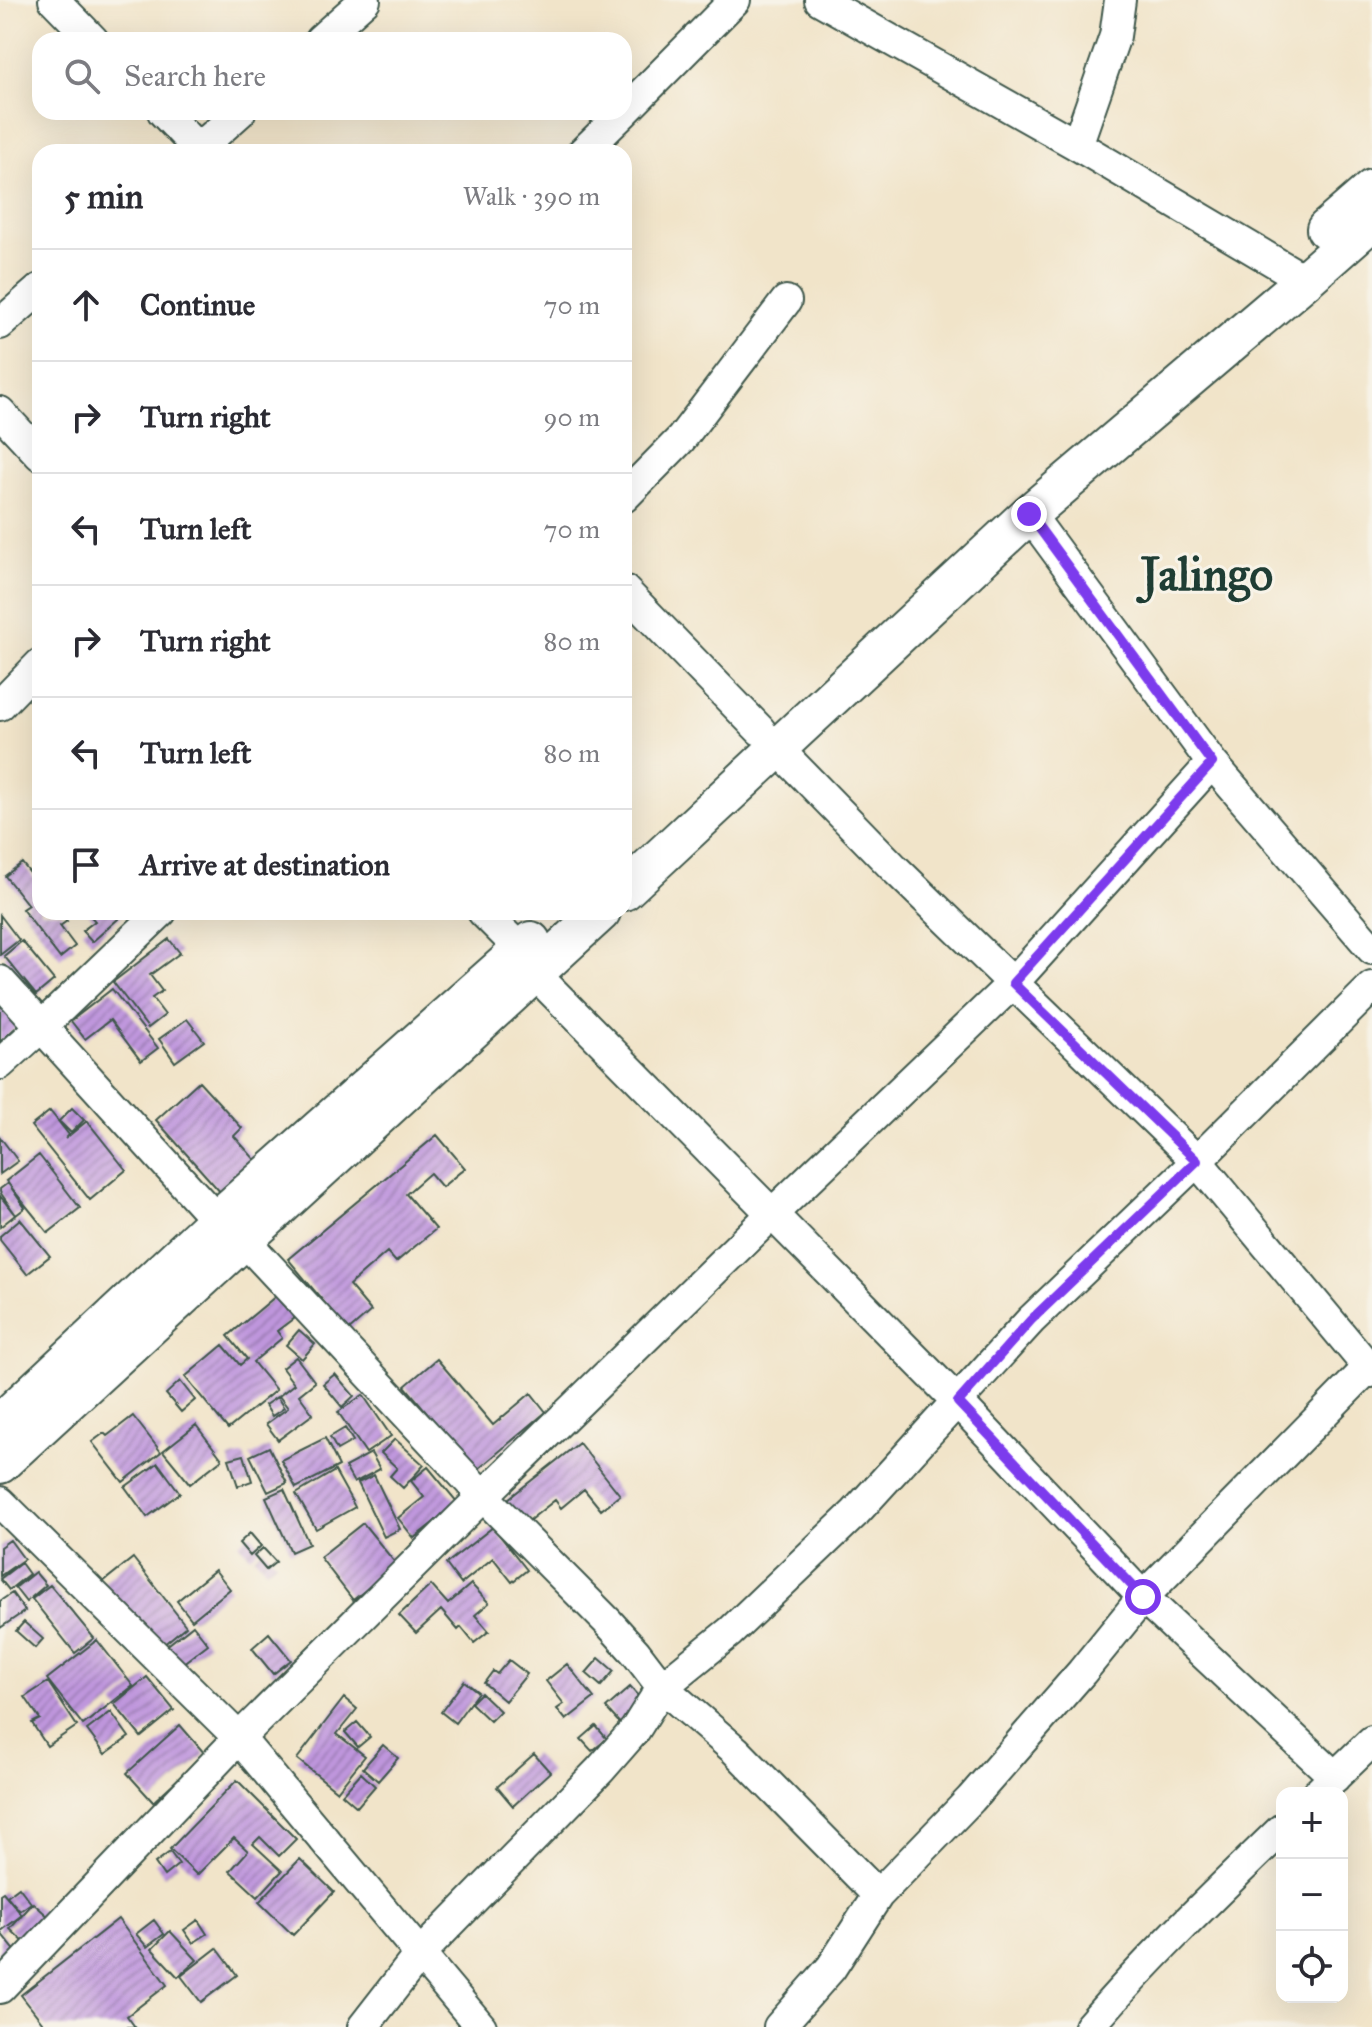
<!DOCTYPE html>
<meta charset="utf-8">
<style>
:root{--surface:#fff;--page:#f2f2f3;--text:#2b2b33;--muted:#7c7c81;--line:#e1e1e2}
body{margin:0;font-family:"IM FELL Great Primer",serif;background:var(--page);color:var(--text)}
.controls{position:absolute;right:24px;bottom:24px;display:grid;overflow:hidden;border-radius:16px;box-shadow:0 8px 32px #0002}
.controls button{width:72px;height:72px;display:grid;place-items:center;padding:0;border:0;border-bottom:2px solid var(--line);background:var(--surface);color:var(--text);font:40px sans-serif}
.stop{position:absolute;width:24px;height:24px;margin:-18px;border:6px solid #7c3aed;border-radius:50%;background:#fff}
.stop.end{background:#7c3aed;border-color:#fff;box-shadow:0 2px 8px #0008}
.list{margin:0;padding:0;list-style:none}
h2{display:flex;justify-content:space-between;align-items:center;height:104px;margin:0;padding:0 32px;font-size:34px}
h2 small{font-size:26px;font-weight:400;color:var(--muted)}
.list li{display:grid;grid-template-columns:52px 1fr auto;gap:24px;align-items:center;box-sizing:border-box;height:112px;padding:0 32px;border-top:2px solid var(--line)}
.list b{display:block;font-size:30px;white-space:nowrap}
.list em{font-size:26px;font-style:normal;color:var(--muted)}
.icon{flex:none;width:44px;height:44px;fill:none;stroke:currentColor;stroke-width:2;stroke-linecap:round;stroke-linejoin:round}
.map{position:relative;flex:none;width:1372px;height:2027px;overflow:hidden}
.search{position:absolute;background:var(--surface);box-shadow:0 8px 32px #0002;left:32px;top:32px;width:600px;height:88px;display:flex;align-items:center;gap:20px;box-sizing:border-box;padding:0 28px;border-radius:24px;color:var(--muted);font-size:30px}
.panel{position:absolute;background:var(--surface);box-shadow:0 8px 32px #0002;left:32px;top:144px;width:600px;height:776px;border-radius:24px}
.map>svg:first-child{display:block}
.building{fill:url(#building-hatch)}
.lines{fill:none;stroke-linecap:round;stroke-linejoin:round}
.minor-casing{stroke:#3e564a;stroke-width:34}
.tertiary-casing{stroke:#3e564a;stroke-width:42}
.minor{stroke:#fff;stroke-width:30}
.tertiary{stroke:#fff;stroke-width:38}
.route{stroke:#7c3aed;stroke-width:10}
.labels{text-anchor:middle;stroke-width:6;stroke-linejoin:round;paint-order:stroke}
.town-label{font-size:46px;font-weight:bold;fill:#1f3d34;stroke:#f7f3e8}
</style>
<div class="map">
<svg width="1372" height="2027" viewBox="0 0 1372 2027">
<defs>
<pattern id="building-hatch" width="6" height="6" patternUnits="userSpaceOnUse" patternTransform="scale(2)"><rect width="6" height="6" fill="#bf96dd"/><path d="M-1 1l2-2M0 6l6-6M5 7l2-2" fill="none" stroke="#9b7cb4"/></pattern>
</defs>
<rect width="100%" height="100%" fill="#f7f3e8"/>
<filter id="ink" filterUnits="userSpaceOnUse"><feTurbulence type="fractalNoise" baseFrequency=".0125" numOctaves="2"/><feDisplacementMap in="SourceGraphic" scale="16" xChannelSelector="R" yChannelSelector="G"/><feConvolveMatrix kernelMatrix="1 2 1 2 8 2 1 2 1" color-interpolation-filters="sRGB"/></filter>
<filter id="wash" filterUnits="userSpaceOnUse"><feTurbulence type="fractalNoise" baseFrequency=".006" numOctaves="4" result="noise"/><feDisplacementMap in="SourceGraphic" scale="32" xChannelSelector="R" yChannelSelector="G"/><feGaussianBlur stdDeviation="1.8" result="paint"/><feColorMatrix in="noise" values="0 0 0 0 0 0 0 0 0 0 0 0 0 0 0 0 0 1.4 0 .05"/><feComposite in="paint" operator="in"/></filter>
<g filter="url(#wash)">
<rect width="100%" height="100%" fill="#f1e4c9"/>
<g id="blocks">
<!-- building -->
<path class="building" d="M22,863L40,886V912H60L67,921L60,926L75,946L60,958L22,909L28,905L5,876Z
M87,912H126L92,942L82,931L95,921Z
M0,915L19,940L0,955Z
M169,939L180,953L150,975L162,991L152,998L165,1015L148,1028L113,982Z
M22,941L54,980L36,995L4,956Z
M112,989L158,1048L141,1061L110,1020L85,1039L71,1021Z
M5,1001L23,1021L0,1042V1006Z
M187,1019L204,1041L175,1062L159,1039Z
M199,1081L242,1128L234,1136L257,1162L222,1194L156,1120Z
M72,1108L84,1120L71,1133L59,1121Z
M50,1111L69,1135L65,1139L87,1121L126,1170L90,1200L31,1126Z
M437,1135L465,1168L442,1187L430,1173L406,1194L436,1229L396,1262L387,1252L349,1285L371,1311L348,1331L288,1259Z
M0,1137L18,1161L0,1174Z
M39,1155L80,1208L48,1233L6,1181Z
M8,1183L25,1208L16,1215L0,1192V1189Z
M0,1196L15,1215L0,1227Z
M20,1219L50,1256L27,1274L0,1240V1236Z
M276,1296L294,1318L277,1331L282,1338L253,1362L276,1390L228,1429L185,1377L223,1345L240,1365L247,1359L228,1336Z
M299,1330L315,1344L302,1359L286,1345Z
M296,1357L315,1382L299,1395L313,1414L278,1440L266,1424L288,1408L279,1396L294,1384L282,1368Z
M437,1359L493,1425L531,1393L546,1412L476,1471L405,1386Z
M335,1374L354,1396L342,1407L323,1384Z
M180,1381L195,1400L181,1412L166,1394Z
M363,1395L391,1436L366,1453L338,1412Z
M277,1397L284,1408L272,1416L265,1405Z
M133,1416L161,1452L123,1482L92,1442L104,1433L107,1436Z
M196,1425L222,1459L190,1484L163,1451Z
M345,1428L353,1441L337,1450L330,1437Z
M325,1438L339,1466L296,1488L281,1460Z
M395,1439L424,1465L403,1488L390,1476L397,1468L381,1453Z
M579,1443L620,1495L601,1510L584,1489L561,1508L555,1500L521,1527L503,1503Z
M269,1447L287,1483L268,1492L250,1456Z
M371,1453L380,1469L354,1483L345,1467Z
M244,1455L252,1481L238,1486L229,1459Z
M158,1463L180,1493L147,1517L125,1487Z
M428,1467L458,1503L414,1538L398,1518L424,1497L411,1481Z
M335,1471L355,1507L316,1529L296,1494Z
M374,1475L400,1529L384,1537L358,1483Z
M284,1489L309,1544L291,1552L266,1497Z
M363,1523L397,1565L353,1600L320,1557Z
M493,1527L527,1570L512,1582L493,1558L461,1584L446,1564Z
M250,1533L261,1546L250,1556L239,1543Z
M10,1540L24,1559L0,1576V1547Z
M263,1548L276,1562L266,1570L254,1556Z
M133,1558L186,1626L157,1650L103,1582Z
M21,1563L29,1574L9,1590L0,1579Z
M215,1570L230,1589L192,1620L177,1601Z
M35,1572L46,1585L26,1602L15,1588Z
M471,1584L489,1603L475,1615L489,1631L474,1643L461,1627L458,1630L441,1610L416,1633L399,1615L431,1585L448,1604Z
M50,1585L94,1638L75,1653L32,1599Z
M12,1593L25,1611L0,1628V1601Z
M24,1622L43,1639L35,1648L16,1631Z
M193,1625L208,1644L178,1667L164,1648Z
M269,1633L291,1660L273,1674L252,1648Z
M97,1640L133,1686L83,1725L47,1679Z
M599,1658L614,1671L601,1686L586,1673Z
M509,1660L527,1674L505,1701L484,1683L493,1671L497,1674Z
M567,1664L594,1698L566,1720L557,1709L564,1704L546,1681Z
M147,1677L174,1710L141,1737L114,1704Z
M464,1681L478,1692L455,1723L441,1712Z
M48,1682L77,1726L47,1746L32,1723L40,1719L25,1697Z
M630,1687L647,1706L624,1728L606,1708Z
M481,1693L500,1711L490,1721L471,1703Z
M344,1698L357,1709L337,1734L365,1756L337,1791L297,1759Z
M111,1712L129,1737L105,1754L87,1730Z
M357,1722L370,1737L358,1747L345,1732Z
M180,1725L205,1754L153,1802L127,1773Z
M596,1726L607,1739L592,1751L581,1739Z
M383,1745L398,1758L378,1781L363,1768Z
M534,1754L550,1772L513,1806L497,1787Z
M361,1773L375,1786L357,1807L342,1794Z
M237,1780L296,1839L279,1856L260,1837L253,1844L282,1871L258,1897L230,1871L248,1851L234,1838L197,1875L170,1849Z
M170,1852L179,1864L164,1876L155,1863Z
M300,1859L334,1892L293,1935L259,1902Z
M19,1887L31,1903L20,1911L7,1896Z
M3,1892L22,1915L0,1932L17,1953L0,1967V1894Z
M33,1903L50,1918L26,1944L10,1929Z
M118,1919L167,1985L127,2016L135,2027H46L21,1995Z
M154,1920L164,1934L147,1947L136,1934Z
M198,1920L207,1934L193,1943L184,1930Z
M170,1931L197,1960L178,1977L152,1949Z
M217,1948L237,1975L201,2002L181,1976Z"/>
</g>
</g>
<g filter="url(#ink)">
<use href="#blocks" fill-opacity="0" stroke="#3e564a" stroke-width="2"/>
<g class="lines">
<!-- minor casing -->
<g class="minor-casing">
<path id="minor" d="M54,0L93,40
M820,0L1077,145L1305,280
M320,40L365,0
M163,112L201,152
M624,112L735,0
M1077,145L1115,36L1120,0
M195,152L240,112
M583,152L624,112
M0,324L40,289
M0,412L40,455
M624,497L681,439L786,301
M1029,514L1212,763L1372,949
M624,590L760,730
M0,705L40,664
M778,749L894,868L1197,1161L1372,1372
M483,912L521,950
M534,973L958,1402L1143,1597L1335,1777
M0,981L217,1220
M0,1064L41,1027L161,912
M244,1240L483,1496L608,1622L636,1653L662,1687L735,1750L878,1895
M0,1502L239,1738L481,2027
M1318,1793L1372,1741
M0,1988L239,1738L483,1496L772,1214L1013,983L1212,763
M363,2027L419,1955L600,1770L635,1730L662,1687L730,1632L855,1513L1031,1320L1197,1161L1372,987
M779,2027L831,1968L878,1895L971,1799L1082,1672L1143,1597L1372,1364
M1089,2027C1149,1957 1216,1893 1282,1829"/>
</g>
<!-- tertiary casing -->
<g class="tertiary-casing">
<path id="tertiary" d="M1326,229L1372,189
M624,891L1029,514L1305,280L1372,221
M0,1423L217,1220L531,941
M0,1464L601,912"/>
</g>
<!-- minor -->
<use href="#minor" class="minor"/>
<!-- tertiary -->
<use href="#tertiary" class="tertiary"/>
</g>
</g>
<g class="lines" filter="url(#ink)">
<!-- route -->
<path class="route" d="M1029,514L1212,763L1013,983L1197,1161L1031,1320L958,1402L1143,1597"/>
</g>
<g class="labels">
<!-- town labels -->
<g class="town-label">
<text x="1207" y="590">Jalingo</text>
</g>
</g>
</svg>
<div class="controls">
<button>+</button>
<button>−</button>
<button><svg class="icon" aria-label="locate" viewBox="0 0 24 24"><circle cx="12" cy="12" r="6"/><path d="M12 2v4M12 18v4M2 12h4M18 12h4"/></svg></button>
</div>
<div class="stop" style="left:1143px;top:1597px"></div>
<div class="stop end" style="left:1029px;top:514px"></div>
<div class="search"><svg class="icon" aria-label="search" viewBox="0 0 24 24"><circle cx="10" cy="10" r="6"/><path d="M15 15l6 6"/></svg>Search here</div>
<section class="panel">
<h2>5 min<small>Walk · 390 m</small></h2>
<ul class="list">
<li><svg class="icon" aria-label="ahead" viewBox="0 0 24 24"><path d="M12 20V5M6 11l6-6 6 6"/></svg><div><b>Continue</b></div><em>70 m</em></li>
<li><svg class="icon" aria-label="right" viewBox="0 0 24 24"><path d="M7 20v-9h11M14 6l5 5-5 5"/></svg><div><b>Turn right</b></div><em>90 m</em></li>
<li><svg class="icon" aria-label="left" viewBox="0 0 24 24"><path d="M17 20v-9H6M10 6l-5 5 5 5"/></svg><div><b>Turn left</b></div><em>70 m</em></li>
<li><svg class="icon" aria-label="right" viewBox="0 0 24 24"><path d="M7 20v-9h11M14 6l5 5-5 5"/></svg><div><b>Turn right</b></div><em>80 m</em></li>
<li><svg class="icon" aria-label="left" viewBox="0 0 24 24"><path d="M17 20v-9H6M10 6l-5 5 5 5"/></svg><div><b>Turn left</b></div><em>80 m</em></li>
<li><svg class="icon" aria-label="arrive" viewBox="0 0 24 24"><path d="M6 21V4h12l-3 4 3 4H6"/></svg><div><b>Arrive at destination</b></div></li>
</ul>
</section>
</div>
